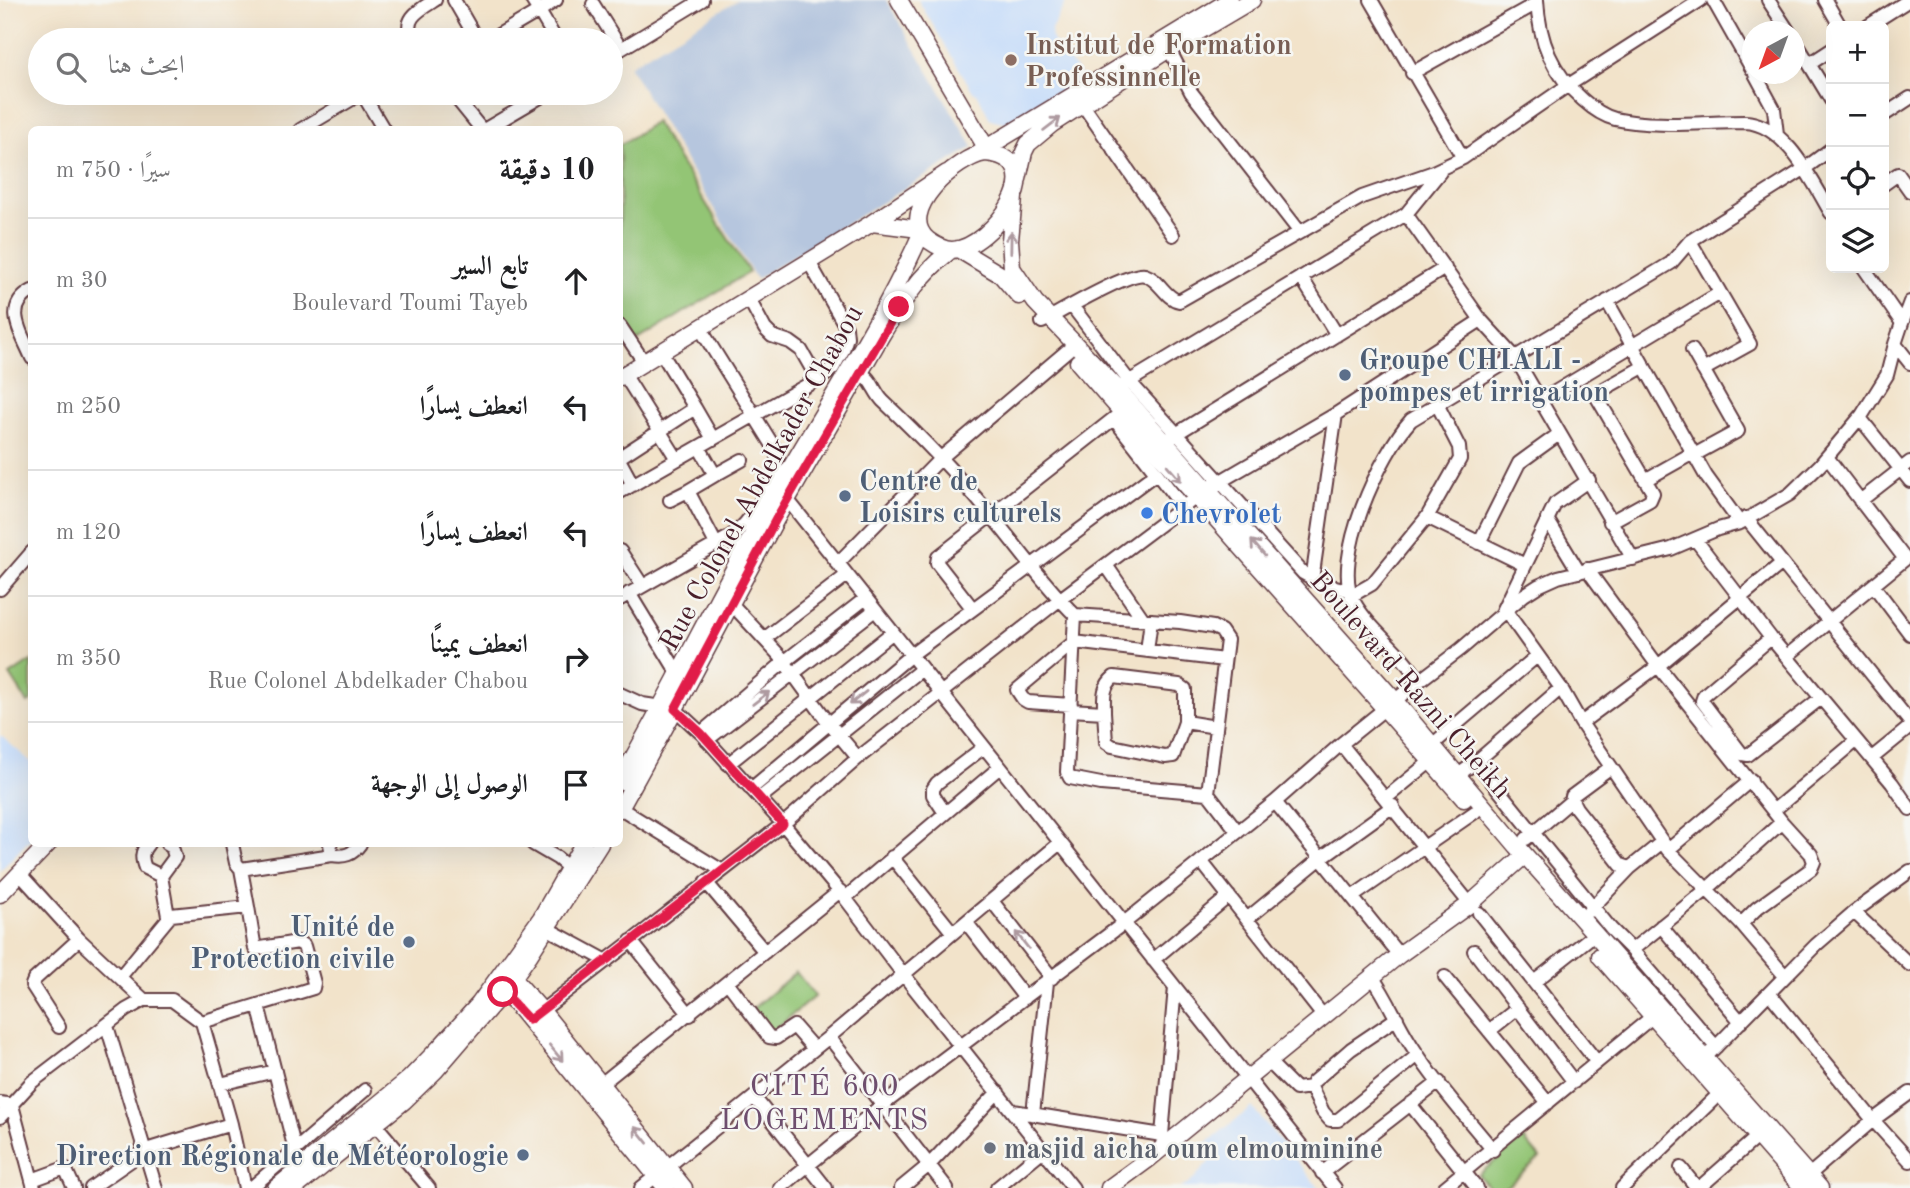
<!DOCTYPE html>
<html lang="ar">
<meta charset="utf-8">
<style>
:root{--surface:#fff;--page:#f2f2f2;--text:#202124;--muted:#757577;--line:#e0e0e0}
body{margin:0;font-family:"Old Standard TT",Amiri,serif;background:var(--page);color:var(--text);direction:rtl}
.controls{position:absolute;right:21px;top:21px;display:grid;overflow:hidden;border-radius:10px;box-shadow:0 7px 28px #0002}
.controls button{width:63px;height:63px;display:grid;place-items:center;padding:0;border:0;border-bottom:2px solid var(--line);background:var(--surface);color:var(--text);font:35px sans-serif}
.compass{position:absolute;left:1742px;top:21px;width:63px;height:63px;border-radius:50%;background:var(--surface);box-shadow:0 7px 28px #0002;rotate:221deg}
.stop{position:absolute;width:21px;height:21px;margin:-16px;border:5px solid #e11d48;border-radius:50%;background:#fff}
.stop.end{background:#e11d48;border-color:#fff;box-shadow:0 2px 7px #0008}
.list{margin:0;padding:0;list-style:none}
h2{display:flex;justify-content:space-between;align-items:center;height:91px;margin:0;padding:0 28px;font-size:30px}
h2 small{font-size:23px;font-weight:400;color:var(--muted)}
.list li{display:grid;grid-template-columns:46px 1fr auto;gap:21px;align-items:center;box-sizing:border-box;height:126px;padding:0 28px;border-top:2px solid var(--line)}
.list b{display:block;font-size:26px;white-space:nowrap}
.list p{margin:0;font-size:23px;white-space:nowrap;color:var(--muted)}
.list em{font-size:23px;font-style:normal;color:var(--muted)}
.icon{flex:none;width:38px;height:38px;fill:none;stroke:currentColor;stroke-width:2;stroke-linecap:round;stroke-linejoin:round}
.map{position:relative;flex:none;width:1910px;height:1188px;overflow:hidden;direction:ltr}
.search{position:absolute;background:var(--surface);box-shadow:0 7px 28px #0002;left:28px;top:28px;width:595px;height:77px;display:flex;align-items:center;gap:18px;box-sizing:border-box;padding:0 24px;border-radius:38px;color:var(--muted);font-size:26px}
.panel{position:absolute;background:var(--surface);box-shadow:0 7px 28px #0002;left:28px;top:126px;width:595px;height:721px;border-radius:10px;direction:rtl}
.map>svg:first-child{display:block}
.built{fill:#c8ddf9}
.industrial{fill:#b6c6de}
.green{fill:#93c575;stroke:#6e7250;stroke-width:2}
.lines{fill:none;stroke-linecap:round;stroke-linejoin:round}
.minor-casing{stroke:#633c43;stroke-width:16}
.major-casing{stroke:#633c43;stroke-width:19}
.minor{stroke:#fff;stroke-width:12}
.major{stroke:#fff;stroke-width:16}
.oneway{stroke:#ae9aa0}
.route{stroke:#e11d48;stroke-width:9}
.education-dot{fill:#8d6e63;stroke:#f6f6f2;stroke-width:2.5}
.service-dot{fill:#5c6f8a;stroke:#f6f6f2;stroke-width:2.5}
.shop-dot{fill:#3f7fe0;stroke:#f6f6f2;stroke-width:2.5}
.worship-dot{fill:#6b7280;stroke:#f6f6f2;stroke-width:2.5}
.labels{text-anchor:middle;stroke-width:5;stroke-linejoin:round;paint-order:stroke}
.education-label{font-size:28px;font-weight:bold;fill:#785e54;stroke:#f6f6f2;text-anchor:start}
.service-label{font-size:28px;font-weight:bold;fill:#4e5e75;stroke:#f6f6f2;text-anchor:start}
.street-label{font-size:28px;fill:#4a1f2b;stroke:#f6f6f2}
.shop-label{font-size:28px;font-weight:bold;fill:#366cbe;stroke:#f6f6f2;text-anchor:start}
.worship-label{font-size:28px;font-weight:bold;fill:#5b616d;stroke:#f6f6f2;text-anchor:start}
.neighbourhood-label{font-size:30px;letter-spacing:2px;fill:#6e4e6e;stroke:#f6f6f2}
</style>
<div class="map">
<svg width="1910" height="1188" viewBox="0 0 1910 1188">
<rect width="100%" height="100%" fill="#f6f6f2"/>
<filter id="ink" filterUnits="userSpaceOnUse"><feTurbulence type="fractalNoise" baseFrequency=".0143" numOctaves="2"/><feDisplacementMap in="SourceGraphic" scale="14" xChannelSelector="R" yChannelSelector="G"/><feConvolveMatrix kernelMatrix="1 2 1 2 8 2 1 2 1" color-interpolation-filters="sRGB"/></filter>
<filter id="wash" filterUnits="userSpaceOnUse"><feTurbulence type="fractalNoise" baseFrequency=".00686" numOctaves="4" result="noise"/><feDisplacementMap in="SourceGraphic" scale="28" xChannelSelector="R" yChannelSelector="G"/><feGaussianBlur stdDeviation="1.57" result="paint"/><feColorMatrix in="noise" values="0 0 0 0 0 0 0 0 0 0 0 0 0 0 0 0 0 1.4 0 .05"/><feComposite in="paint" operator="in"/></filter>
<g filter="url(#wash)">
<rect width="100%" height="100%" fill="#f2e3ca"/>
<!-- built -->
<path class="built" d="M918,0H1067L1051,30L1052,40L1084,79L1012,124L990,119L977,93L973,92Z
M0,735L31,762L32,837L0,871Z
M1252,1107L1319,1188H1179L1189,1184L1209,1162V1153L1204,1145Z"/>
<!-- industrial -->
<path class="industrial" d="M738,0H886L973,147L756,279L629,66Z"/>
<!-- green -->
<path class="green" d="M655,122L749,272L636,342L620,316V145Z
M31,661V701L28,703L10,675Z
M796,972L815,996L770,1033L751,1010Z
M1523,1138L1540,1158L1505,1188H1490L1478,1175Z"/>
</g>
<g filter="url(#ink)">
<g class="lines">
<!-- minor casing -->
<g class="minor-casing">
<path id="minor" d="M454,0L477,40
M1371,0L1463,158L1567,86L1701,0
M1537,0C1539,41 1552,73 1583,100C1592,108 1603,116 1615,119C1656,128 1703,122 1745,122C1786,124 1812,181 1831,213
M1713,0L1752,69
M1768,0L1789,32
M1825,0L1840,26
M593,4L621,49
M1868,26L1909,0
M1794,39L1831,100
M413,40C401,19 419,10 435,0
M490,40L539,11L532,0
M556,40L539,11L556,0
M1169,49L1191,92L1299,231
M611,55L702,0
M1811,63L1831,50
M1412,73L1537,3
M1755,74L1774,109L1777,134
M362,93L384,130
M452,93L482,130
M1083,105L1173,235
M1884,115L1910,98
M300,130L362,93
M484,130L547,93
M1440,172L1406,214L1481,320L1515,357L1633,559
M1884,184L1898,174L1910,191
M1690,241L1750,344L1703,370
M1864,268L1902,323L1910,302
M1301,277L1337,335
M32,291C2,307 22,334 32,358
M749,299L765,329L772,336L790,342L801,350L817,378
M1607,301L1706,476L1740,523
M1072,306L1129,381L1303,573L1323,584L1348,590
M1042,322C1060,312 1130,271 1145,275C1160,280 1165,298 1179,301L1362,197L1431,173L1463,158
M1902,323L1895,344L1910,363
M620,326L644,362
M700,328L777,452C780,476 751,523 731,536
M1692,350L1738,431L1694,455
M661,352L695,408
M860,373C872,378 874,392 883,401C921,437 956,473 989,513C1018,547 1043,584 1075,615L1180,622L1213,627L1221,631L1227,640L1208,793L1238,832
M624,374L677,459
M1125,384L1406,214
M1540,401L1720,293
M1437,404L1459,447L1460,459L1427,517L1525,565
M1860,418L1910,481
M1114,419L1137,448
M1171,437L1445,268
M1146,440L1137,448L1183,507
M699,447L715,475L688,491L716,544
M620,457L695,408L713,439
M620,461L633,485
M715,475L742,460
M1645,480L1693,453
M620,492L825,375L833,368L843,350L847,337L846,327L809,262
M783,494L1335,1188
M670,500L688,491
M1860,501L1910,462
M1746,518L1910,722
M1547,519L1579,572
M1610,522L1650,500L1653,493L1595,394L1643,367
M1695,539L1771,638L1892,783L1910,809
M1479,543L1519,463L1559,434
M620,551L642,585
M837,564L942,457L1068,350
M1106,565L1143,619
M1587,569L1658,666L1782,563
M1312,580L1336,414
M1874,586L1910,634
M0,589L32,552
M629,593L679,675
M1351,596L1372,584L1427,517
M726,598L780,656L828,722L858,758
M620,599L731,536L740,558
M973,609L937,563L938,557L1122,412
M1503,611L1555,504L1589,480
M1506,611L1561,688
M1075,615L1067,772L1070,778L1101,784L1208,793
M1771,638L1704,695L1702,701L1742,754L1748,755L1821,698
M764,639L847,575
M1147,651L1151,620
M1787,656L1905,559L1827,457
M1419,681L1461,649L1524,595L1538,586L1558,577L1671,549L1718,529L1740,523L1790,494L1820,465L1862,415L1887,375L1895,344
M620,694L642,704L675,709L701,733L783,824L845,898L903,974L1073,1188
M1071,705L1028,702L1023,699L1017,690L1074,642L1224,660
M1070,710L1104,712L1106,742L1112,746L1165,757L1173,756L1185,722V689L1179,685L1114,677C1102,687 1104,698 1104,712
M1185,722L1216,727
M701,733L784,662L866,598
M707,740L875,610
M1341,744L1470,904
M1432,745L1537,656
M1872,758L1910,727
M1476,762L1611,929L1632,950L1706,890L1782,822
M728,764L893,632
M1611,767L1572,796V800L1576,808L1621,865L1630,868L1662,842
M1458,775L1476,762L1561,688L1581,723
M751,789L911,655L1155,474
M760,798L922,669
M1386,798L1431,761
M1275,802L1399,955
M620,808L721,870
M1773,811L1856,741
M945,813L933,795V789L937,783L984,747
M1526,839L1572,800
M148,844C141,852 141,858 145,868L161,876
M232,844L236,863L241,869L332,855L330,844
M533,844L557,858L575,873
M1668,850L1751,780
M332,855C345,857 352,855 360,844
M892,857L953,933
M1201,861L1324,1017
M241,869L248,907
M19,873L79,939L144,1000
M161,876L168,916
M161,876L175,857L172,847L167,844
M706,882L765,952
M1352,897L1475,812
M845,898L1000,767
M992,901L1052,978
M1589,911L1630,868
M1854,912L1910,965
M1479,913L1597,1062
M1247,919L1321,858L1393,806
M966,922L1025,998
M1741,924L1668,850L1581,723L1658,666L1782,822L1811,854L1814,862L1811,869L1757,908L1741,924L1785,976
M1661,926L1741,1022
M548,929L607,961
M631,941L690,1015
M1632,950L1716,1047
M1474,951L1574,1082
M1153,960L1229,896
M120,977L171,915L248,907L255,949L298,942L304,946L314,983L313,988L202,1022
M1445,977L1548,1103
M1373,978C1390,1002 1399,1028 1416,1052C1438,1086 1467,1118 1493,1150
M1534,982L1587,940
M728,983L769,1037L776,1038L794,1026L814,1049
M1770,994L1873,1120L1910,1161
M258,1005L295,1150
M535,1016L783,824L858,758L1059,600L1207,489L1336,414L1481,320
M1397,1018L1351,1049L1313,1082L1311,1087L1323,1112L1330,1120H1338L1418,1055
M107,1026L156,1188
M59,1027L32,985L34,980L79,939
M1489,1031L1518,1008
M829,1037L947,1188
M1269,1062L1296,1089L1311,1087
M1699,1064L1816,945L1854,912L1910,871
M220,1084L275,1071
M595,1089L840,891
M754,1097L826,1188
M0,1103L12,1105L34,1188
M1410,1104L1477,1188
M1013,1111L1162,1135
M1033,1114L1047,982
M0,1117L32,1082L126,1010L144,1000H172L202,1022L231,1124L245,1188
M370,1118L429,1188
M1163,1147L1162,1135L1175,987
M1681,1168L1697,1188
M1322,1173L1439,1082
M32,1180L65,1168L74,1188
M1802,1181L1873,1120L1910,1093
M91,1188L146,1150L231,1124
M251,1188L365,1090
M641,1188L829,1037L1060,843
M780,1188L881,1106L1124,923L1275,802L1341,744L1419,681C1402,651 1371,632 1354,602C1330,560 1381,453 1411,420L1671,263L1690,241L1804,169L1831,149
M901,1188L929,1165L998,1092
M997,1188L1043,1150
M1444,1188L1652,1017
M1622,1188L1719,1094
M1699,1188L1757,1137"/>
</g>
<!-- major casing -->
<g class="major-casing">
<path id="major" d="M899,0L987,149L995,154
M978,153L1230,0
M985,153C1057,158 992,249 952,250C943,250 935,245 928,240C894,212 957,157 985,153Z
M1018,179L1024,152L1028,144L1052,124L1169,49L1252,0
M1014,197L1010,240L1012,268L1035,302L1117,388L1389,694L1517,846L1820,1188
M872,223L919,229
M958,249L1001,275L1019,296
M1078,362C1206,509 1337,653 1464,799
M620,377L872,223L947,173
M620,781C675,685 723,584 779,488C827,404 882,322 921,234
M620,809L675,709L776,519L881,336C900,304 921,274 951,250
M0,894L48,844
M1600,956L1803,1188
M504,973L513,978L542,1011L684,1188
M495,986L516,1004L666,1188
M276,1188L409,1079L440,1047L479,1004L541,918L583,844
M295,1188L404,1101L435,1071L503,992L530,954L600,844
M1109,1188L1150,1158L1399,955L1470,904L1525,855"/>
</g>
<!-- minor -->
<use href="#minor" class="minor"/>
<!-- major -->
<use href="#major" class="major"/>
</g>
<!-- one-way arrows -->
<defs><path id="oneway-shaft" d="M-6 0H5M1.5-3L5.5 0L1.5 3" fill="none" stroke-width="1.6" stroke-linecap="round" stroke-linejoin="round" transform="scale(1.75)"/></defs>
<g class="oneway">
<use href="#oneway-shaft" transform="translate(1052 124) rotate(-37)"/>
<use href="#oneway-shaft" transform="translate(1011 242) rotate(-89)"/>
<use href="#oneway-shaft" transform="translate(1174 473) rotate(49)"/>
<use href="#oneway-shaft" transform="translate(1258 548) rotate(-131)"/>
<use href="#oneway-shaft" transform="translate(761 698) rotate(-38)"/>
<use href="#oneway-shaft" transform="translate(858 698) rotate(141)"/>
<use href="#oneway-shaft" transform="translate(1022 940) rotate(-128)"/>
<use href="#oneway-shaft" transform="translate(556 1053) rotate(51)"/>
<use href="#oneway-shaft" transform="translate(641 1135) rotate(-129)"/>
</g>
</g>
<g class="lines" filter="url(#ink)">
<!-- route -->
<path class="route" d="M503,992L529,1020L783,824L701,733L675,709L776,519L899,307"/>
</g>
<!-- markers -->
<circle class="education-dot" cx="1011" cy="60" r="7"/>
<g class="service-dot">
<circle cx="1345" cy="375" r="7"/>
<circle cx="845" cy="496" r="7"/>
<circle cx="409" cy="942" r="7"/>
<circle cx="523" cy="1155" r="7"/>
</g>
<circle class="shop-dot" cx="1147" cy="513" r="7"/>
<circle class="worship-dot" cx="990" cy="1148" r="7"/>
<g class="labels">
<!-- education labels -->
<g class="education-label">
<text x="1025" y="54">Institut de Formation<tspan x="1025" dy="32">Professinnelle</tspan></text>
</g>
<!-- service labels -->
<g class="service-label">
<text x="1359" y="369">Groupe CHIALI -<tspan x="1359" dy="32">pompes et irrigation</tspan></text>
<text x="859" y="490">Centre de<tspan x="859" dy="32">Loisirs culturels</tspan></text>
<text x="395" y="936" text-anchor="end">Unité de<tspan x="395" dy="32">Protection civile</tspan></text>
<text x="509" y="1165" text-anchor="end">Direction Régionale de Météorologie</text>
</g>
<!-- street labels -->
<g class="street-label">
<text transform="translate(760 477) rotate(-61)" y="10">Rue Colonel Abdelkader Chabou</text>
<text transform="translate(1412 684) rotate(49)" y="10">Boulevard Razni Cheikh</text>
</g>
<!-- shop labels -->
<g class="shop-label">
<text x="1161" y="523">Chevrolet</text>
</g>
<!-- worship labels -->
<g class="worship-label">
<text x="1004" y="1158">masjid aicha oum elmouminine</text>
</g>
<!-- neighbourhood labels -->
<g class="neighbourhood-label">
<text x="825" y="1095">CITÉ 600<tspan x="825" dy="34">LOGEMENTS</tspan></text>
</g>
</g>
</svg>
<div class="controls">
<button>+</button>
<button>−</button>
<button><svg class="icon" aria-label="locate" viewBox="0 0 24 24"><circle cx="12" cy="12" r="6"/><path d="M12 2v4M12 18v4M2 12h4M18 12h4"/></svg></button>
<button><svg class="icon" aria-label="layers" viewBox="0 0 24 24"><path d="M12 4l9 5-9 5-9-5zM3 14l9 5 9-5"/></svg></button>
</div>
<svg class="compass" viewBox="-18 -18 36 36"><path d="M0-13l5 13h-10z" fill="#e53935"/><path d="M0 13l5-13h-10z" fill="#757577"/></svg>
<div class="stop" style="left:503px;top:992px"></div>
<div class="stop end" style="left:899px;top:307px"></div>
<div class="search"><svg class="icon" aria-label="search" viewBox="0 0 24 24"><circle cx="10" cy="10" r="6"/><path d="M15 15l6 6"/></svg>ابحث هنا</div>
<section class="panel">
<h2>10 دقيقة<small>سيرًا · 750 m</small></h2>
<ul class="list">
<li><svg class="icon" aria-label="ahead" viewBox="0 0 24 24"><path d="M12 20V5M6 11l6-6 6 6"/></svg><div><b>تابع السير</b><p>Boulevard Toumi Tayeb</p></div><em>30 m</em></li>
<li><svg class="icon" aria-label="left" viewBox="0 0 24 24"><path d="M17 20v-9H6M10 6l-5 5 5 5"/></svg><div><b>انعطف يسارًا</b></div><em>250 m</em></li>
<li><svg class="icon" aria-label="left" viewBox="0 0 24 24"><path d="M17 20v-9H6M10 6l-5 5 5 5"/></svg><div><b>انعطف يسارًا</b></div><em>120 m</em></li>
<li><svg class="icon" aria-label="right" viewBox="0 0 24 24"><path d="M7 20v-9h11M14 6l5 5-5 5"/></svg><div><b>انعطف يمينًا</b><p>Rue Colonel Abdelkader Chabou</p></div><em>350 m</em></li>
<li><svg class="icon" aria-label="arrive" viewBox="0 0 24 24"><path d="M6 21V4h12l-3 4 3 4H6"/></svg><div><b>الوصول إلى الوجهة</b></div></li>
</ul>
</section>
</div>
